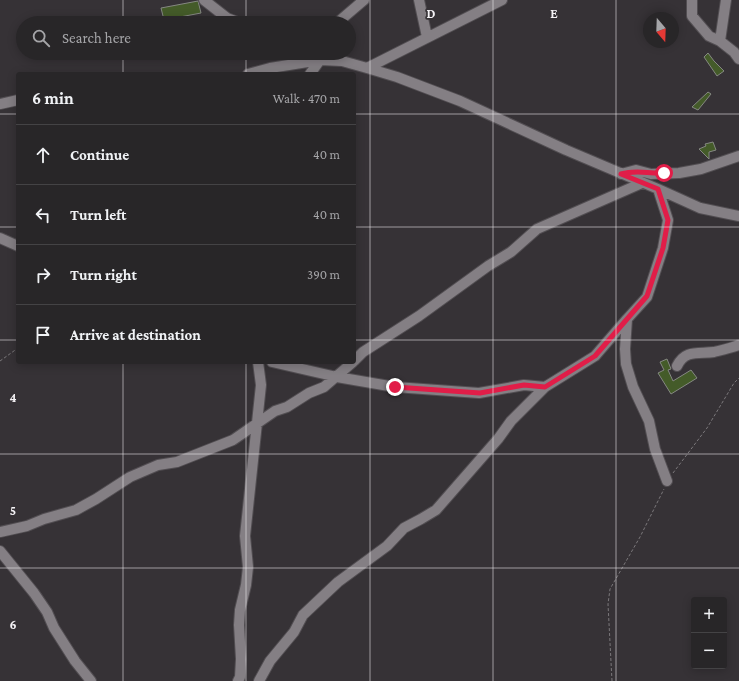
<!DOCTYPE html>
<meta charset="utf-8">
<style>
:root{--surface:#282628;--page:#302e30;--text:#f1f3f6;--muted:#a5a5a8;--line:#444345}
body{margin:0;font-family:"Crimson Pro",serif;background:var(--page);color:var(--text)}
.controls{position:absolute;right:12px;bottom:12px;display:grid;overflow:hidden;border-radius:4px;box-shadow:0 2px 10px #0003}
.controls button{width:36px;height:36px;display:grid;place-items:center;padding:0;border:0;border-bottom:1px solid var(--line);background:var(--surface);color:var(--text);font:20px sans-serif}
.compass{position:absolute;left:643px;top:12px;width:36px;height:36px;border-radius:50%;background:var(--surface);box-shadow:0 2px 10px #0003;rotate:161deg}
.stop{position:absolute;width:12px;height:12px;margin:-9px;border:3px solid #e11d48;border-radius:50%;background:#fff}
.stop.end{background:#e11d48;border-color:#fff;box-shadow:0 1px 4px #0008}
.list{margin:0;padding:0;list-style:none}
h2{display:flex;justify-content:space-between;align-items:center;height:52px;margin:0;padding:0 16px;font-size:17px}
h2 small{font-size:13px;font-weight:400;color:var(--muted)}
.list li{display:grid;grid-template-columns:26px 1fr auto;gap:12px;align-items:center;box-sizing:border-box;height:60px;padding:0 16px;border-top:1px solid var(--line)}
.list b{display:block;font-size:15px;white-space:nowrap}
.list em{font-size:13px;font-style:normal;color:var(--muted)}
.icon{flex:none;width:22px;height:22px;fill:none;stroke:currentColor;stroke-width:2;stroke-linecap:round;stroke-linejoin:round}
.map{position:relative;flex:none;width:739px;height:681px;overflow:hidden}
.search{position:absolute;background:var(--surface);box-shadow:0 2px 10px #0003;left:16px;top:16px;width:340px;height:44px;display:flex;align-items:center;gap:10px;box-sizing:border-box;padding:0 14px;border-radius:22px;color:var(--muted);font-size:15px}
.panel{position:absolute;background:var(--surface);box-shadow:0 2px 10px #0003;left:16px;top:72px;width:340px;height:292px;border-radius:4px}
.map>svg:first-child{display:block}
.building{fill:#445b29;stroke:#858882}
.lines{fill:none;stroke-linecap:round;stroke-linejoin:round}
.minor-casing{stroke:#524e52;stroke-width:12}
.path{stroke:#7b787b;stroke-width:1;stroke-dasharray:3 2;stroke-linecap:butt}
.minor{stroke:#847f84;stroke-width:10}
.route{stroke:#e11d48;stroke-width:5}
.grid{fill:none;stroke:#f5f3f6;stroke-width:1;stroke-opacity:0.55}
.grid-label{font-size:13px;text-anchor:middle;font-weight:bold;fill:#f5f3f6;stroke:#363236;stroke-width:3.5;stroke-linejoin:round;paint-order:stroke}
</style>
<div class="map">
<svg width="739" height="681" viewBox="0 0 739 681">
<rect width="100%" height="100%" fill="#363236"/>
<!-- building -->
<path class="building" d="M198,1L201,13L164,20L161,8Z
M708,53L714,61L724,71L717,76L704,57Z
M708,92L711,94L698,110L692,107Z
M713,142L716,150L709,152V159L699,149L706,146L705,144Z
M667,359L671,369L668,370L673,381L691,370L697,378L671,394L658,373L664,370L660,362Z"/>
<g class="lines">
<!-- minor casing -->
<g class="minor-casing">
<path id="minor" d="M204,0L227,18L240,23
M419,0L427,37
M692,0V16L709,36L720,41L734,52L739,59
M337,23L364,0
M720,41L726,0
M367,68L502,0
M248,74L270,68L320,60L342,61L367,68L397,77L460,101L566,150L658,189L700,208L739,216
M310,74L320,60
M0,104L18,100
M621,174L636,170L651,174L679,173L701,169L739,156
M658,189L668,220L663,248L647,297L627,319L625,349L626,364L633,387L649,421L655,449L667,481
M0,238L18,246
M354,361L363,352L419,316L488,266L511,252L537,229L642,183
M272,362L337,377L395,387L479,393L524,385L545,387
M677,366C685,349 699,354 714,352C722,350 731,348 739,345
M0,532L27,526L44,519L76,510L96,499L130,477L158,465L177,462L233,440L275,411L287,407L309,393L324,387L353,362
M0,551L34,593L47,612L54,628L75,661L91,681
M238,681L240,677L241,659L239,625L240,610L246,585L248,567L245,536L261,385L258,362
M259,681L270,661L294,632L303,615L338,582L387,546L404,528L421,519L436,510L498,439L511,421L545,387L595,356L627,319"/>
</g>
<!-- path -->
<path class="path" d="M0,361L18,348
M673,473L707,428L734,383L739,378
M612,681L608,604L610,589L640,537L664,489"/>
<!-- minor -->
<use href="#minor" class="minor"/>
</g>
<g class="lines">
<!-- route -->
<path class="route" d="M395,387L480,393L524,385L545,387L595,356L647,296L663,248L668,220L658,189L621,174C637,169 648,174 664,173"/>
</g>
<!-- grid -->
<path class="grid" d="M123,0V23M246,0V23M370,0V681M493,0V681M616,0V681M123,53V74M246,53V74M0,114H18M354,114H739M0,227H18M354,227H739M0,340H18M354,340H739M123,362V681M246,362V681M0,454H739M0,568H739"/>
<g class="grid-label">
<text x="431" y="18">D</text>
<text x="554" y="18">E</text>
<text x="13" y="402">4</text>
<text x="13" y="515">5</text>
<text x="13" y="629">6</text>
</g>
</svg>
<div class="controls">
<button>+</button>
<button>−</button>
</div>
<svg class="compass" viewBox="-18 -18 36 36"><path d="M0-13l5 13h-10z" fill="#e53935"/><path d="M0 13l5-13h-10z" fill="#a5a5a8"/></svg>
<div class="stop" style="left:664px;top:173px"></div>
<div class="stop end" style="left:395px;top:387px"></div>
<div class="search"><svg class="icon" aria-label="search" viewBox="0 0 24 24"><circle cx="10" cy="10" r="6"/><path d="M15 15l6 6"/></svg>Search here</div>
<section class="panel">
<h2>6 min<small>Walk · 470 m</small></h2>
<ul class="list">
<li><svg class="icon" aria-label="ahead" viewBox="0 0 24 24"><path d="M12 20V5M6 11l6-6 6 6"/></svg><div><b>Continue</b></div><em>40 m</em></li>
<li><svg class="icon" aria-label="left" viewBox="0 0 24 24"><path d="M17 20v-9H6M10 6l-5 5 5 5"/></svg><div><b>Turn left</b></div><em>40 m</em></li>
<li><svg class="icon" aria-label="right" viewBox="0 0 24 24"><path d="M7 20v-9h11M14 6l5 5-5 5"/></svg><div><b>Turn right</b></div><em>390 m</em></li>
<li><svg class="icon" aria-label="arrive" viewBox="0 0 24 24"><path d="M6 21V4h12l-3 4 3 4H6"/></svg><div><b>Arrive at destination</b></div></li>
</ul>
</section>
</div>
